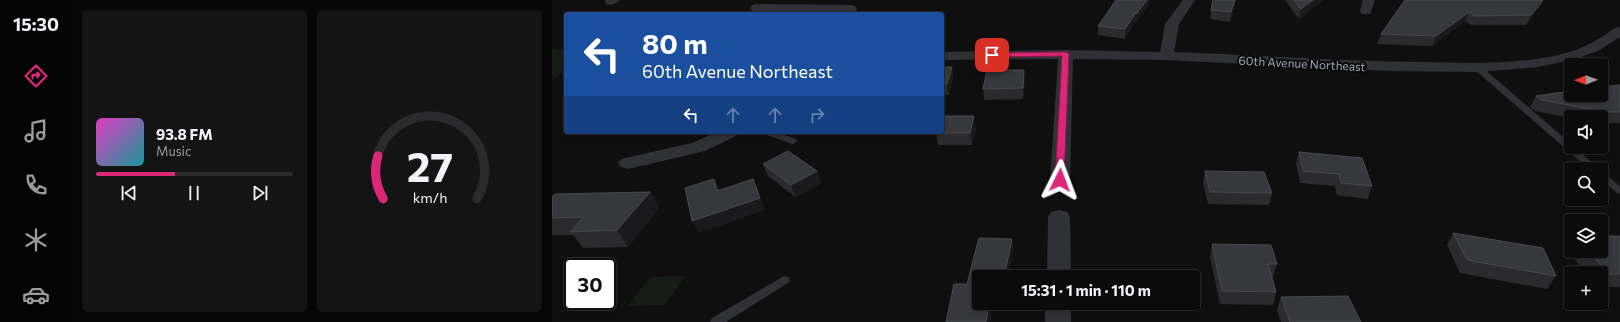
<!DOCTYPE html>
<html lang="en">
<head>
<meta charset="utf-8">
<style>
	:root { --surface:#0b0b0c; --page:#141415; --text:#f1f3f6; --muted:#9a9b9d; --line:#2b2b2d; --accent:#db2777 }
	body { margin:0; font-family:Commissioner,sans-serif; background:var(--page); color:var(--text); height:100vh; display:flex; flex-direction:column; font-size:15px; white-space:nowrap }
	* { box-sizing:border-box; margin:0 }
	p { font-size:13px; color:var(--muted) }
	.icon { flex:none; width:22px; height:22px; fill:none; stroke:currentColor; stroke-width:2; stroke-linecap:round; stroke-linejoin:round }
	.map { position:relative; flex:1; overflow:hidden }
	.side { display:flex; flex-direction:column; gap:10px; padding:10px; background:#060607; width:480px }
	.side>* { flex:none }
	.banner { position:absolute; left:12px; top:12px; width:380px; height:122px; border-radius:4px; box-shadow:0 2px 6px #0003,0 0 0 1px var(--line); background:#1a4fa0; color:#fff; overflow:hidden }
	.needle { width:26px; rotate:269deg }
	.controls { position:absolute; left:1012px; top:58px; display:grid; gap:8px }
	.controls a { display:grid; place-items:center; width:44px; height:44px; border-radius:4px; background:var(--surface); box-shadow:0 2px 6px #0003,0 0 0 1px var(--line); font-size:20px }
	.speed { position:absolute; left:12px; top:258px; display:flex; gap:8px; font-size:20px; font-weight:700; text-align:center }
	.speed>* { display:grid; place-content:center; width:52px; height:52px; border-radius:50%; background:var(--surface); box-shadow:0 2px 6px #0003,0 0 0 1px var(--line); line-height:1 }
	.speed .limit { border:2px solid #111; border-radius:6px; background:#fff; color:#111 }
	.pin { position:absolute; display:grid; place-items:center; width:34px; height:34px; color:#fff; margin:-17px; border-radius:8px; box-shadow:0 2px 6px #0006 }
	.me { position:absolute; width:44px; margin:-22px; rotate:3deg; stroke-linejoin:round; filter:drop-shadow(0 0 3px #0008) }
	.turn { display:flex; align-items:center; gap:14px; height:84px; padding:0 12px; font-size:18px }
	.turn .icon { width:52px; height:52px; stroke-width:2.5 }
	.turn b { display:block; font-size:28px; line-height:34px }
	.lanes { display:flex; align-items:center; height:38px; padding:0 12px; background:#0003; justify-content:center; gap:20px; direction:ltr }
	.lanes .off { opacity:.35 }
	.side .tile { flex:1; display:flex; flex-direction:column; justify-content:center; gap:6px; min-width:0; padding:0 14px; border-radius:6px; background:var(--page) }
	.side .dial { align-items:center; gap:0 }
	.dial svg { height:104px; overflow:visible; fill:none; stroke:var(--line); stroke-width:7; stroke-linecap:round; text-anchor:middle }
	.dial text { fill:var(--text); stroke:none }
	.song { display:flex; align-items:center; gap:12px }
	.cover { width:48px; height:48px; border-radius:6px; background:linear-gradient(135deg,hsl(310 70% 55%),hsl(180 70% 35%)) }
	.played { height:4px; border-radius:2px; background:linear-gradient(90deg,var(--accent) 40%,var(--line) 40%) }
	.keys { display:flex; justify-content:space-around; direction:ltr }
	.side .tiles { flex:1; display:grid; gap:10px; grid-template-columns:repeat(2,1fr) }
	.trip { position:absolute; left:420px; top:270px; width:228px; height:40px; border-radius:4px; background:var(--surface); box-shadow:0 2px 6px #0003,0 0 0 1px var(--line); font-weight:700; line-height:40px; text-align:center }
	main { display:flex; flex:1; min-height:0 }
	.tabs { display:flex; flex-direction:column; width:72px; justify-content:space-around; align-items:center; background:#040405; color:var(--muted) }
	.tabs .icon { width:28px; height:28px }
	.tabs .current { color:var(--accent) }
	.tabs b { font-size:18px; color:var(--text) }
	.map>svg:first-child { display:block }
	.green { fill:#161b16 }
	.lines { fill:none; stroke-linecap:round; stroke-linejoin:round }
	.lane { fill:#303135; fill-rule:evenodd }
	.street { fill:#303135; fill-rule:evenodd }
	.wall { fill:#2b2b2e }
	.shaded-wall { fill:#1a1a1c }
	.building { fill:#37383c; stroke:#484a4e }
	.route { fill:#db2777; stroke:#8e194d }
	.labels { text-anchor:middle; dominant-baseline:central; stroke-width:4; stroke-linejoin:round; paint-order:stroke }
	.far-street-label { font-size:12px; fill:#a0a6b1; stroke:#0a0a0b }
</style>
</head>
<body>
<main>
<nav class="tabs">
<b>15:30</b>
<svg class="icon current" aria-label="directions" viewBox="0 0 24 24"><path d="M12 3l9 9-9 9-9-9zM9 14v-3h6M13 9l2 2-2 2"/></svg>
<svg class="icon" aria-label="music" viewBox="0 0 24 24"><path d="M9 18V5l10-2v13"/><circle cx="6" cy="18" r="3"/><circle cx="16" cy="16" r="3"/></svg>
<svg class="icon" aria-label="phone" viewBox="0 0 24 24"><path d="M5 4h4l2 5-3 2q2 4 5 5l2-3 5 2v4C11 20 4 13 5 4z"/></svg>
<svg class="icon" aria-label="climate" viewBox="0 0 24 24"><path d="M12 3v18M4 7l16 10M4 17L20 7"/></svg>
<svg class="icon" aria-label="car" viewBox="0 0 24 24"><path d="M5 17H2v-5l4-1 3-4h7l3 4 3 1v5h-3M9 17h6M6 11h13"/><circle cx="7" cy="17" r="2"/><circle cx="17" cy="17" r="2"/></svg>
</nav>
<section class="side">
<div class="tiles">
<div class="tile">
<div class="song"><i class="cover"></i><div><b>93.8 FM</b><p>Music</p></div></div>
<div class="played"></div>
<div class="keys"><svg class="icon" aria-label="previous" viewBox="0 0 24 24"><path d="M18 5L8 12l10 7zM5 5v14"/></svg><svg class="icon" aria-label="pause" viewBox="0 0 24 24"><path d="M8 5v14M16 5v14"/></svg><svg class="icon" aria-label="next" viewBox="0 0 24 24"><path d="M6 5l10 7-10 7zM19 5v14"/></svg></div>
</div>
<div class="tile dial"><svg viewBox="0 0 100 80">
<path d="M14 69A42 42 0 1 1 86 69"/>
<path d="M14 69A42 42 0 0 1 10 36" stroke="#db2777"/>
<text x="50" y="56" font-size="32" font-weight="700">27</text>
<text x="50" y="72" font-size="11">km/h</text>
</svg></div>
</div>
</section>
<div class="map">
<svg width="1068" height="322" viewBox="0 0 1068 322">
	<rect width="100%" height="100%" fill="#0f0f10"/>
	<path class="green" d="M 0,49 L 14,50 L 14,70 L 0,80 Z
		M 133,276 L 113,305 L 76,306 L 98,277 Z"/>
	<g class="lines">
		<path class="lane" d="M 923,66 L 929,66 L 1019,144 L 1019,147 L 1022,147 L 1047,169 L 1037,169 L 923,70 Z
			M 211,132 L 223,132 L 244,139 L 245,141 L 241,144 L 238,143 L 212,134 Z
			M 1049,172 L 1052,173 L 1068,186 L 1068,194 L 1065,193 L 1049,180 Z
			M 232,276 L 236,277 L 238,280 L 236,283 L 174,322 L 158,322 L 160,318 Z"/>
		<path class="street" d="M 53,0 L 67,0 C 64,5 59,5 54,4 Z
			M 631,0 L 643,0 L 627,24 L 622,52 C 704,55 785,61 867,62 C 917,63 972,66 1021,51 C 1036,46 1050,37 1063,28 L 1068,27 L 1068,37 L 1046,51 L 1023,59 L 986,67 L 927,72 L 837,71 L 614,60 L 521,59 L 518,181 L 515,185 L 508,187 L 501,185 L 498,181 L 506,59 L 390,60 L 390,52 L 514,50 L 608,52 L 613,24 Z
			M 811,0 L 823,0 L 818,14 L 810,14 L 808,11 Z
			M 204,4 L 299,5 L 303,6 L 305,9 L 303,12 L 299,13 L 200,11 L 198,8 L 200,5 Z
			M 164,132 L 187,132 L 184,136 L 153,151 L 76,169 L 69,167 L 66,163 L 69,159 L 140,143 Z
			M 507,210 L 515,212 L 518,217 L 519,277 L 495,277 L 496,217 L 499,212 Z
			M 493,303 L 519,303 L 519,322 L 493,322 Z"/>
	</g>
	<path class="wall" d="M 661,0 L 684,0 L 678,22 L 658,19 Z
		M 733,0 L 771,0 L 747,19 Z
		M 853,0 L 990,4 L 974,25 L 919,25 L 913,21 L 880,46 L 825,44 L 829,34 Z
		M 597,4 L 583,23 L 583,21 L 573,39 L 546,35 L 546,26 Z
		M 390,67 L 401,77 L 397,95 L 390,95 Z
		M 472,70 L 473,81 L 471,99 L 432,100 L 431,89 Z
		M 1068,85 L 1068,123 L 1049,123 L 1049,117 L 1019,117 L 1019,118 L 983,111 L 978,107 L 984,96 Z
		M 424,128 L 420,145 L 386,145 L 384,133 Z
		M 277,132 L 307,132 L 305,135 L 278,135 Z
		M 747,152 L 820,186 L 816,199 L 785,195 L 783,186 L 748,183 L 744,163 Z
		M 211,164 L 265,171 L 269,183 L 244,197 L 216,176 Z
		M 653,171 L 720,193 L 717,205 L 656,204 L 651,183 Z
		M 98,192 L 107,208 L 76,247 L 31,248 L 21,235 L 0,235 L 0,197 Z
		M 901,233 L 1004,276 L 995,289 L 908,273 L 895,245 Z
		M 1068,236 L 1068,287 L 1049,287 L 1049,273 L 1035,273 L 1012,248 L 1019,239 L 1019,251 L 1049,251 Z
		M 460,239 L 461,251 L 456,277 L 427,277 L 427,303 L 415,284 Z
		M 660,244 L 725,264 L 721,277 L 720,277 L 724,292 L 721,305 L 668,304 L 658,257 Z
		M 729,297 L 809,322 L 729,322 L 725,310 Z"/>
	<path class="shaded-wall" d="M 595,0 L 598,0 L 597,4 L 583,23 L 584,14 Z
		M 683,0 L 684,0 L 678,22 L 679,12 Z
		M 761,0 L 771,0 L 747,19 L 749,9 Z
		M 991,0 L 992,0 L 990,4 L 974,25 L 979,15 Z
		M 584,12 L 583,21 L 573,39 L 573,29 Z
		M 917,12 L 913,21 L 880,46 L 884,36 Z
		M 400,67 L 401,77 L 397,95 L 395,84 Z
		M 472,70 L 473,81 L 471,99 L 471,88 Z
		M 422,116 L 424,128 L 420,145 L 418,133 Z
		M 265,171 L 269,183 L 244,197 L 239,185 Z
		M 162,179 L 168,191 L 165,191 Z
		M 201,179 L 206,191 L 213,210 L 147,233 L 140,221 Z
		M 98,192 L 107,208 L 76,247 L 65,230 Z
		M 460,239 L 461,251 L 456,277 L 453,277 L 453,273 Z
		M 437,303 L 441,303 L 438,322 L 434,322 Z"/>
	<path class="building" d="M 564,0 L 595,0 L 584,14 L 584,12 L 573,29 L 546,26 Z
		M 661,0 L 683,0 L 679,12 L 659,10 Z
		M 742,0 L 761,0 L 749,9 Z
		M 853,0 L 991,0 L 979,15 L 923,16 L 917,12 L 884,36 L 829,34 Z
		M 390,67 L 400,67 L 395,84 L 390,84 Z
		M 435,70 L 472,70 L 471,88 L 431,89 Z
		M 1068,85 L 1068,112 L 1054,112 L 989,100 L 984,96 L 1019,91 L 1019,95 L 1049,95 L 1049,87 Z
		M 390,116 L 422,116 L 418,133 L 384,133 L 384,132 L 390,132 Z
		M 236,151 L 265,171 L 239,185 L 211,164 Z
		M 747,152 L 810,158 L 820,186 L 789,183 L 787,174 L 751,171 Z
		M 653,171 L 712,172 L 720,193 L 658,192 Z
		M 162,179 L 165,191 L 201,179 L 208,198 L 140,221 L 133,188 Z
		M 98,192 L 65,230 L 18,232 L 32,217 L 0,218 L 0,197 L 3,194 Z
		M 901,233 L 991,248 L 1004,276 L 915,260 Z
		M 1049,236 L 1068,236 L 1068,274 L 1058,274 L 1035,251 L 1049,251 Z
		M 427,238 L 460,239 L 453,273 L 441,273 L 441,277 L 427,277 L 427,303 L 437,303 L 434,322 L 394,322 L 402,284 L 415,284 Z
		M 660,244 L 719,245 L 725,264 L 716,264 L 724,292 L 670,291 Z
		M 796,296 L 809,322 L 738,322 L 729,297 Z"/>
	<path class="route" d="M 514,52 L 517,54 L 512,180 L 508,183 L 503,180 L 510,56 L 440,57 L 436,55 L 440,53 Z"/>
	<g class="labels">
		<g class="far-street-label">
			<text transform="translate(750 63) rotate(3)">60th Avenue Northeast</text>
		</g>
	</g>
</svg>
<div class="controls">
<a><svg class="needle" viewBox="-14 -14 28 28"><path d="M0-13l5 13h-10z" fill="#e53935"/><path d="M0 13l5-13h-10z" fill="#9a9b9d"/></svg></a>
<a><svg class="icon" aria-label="sound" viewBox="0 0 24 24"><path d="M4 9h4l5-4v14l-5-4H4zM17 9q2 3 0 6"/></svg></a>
<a><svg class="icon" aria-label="search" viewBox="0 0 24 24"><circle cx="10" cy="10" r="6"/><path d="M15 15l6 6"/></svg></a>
<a><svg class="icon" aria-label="layers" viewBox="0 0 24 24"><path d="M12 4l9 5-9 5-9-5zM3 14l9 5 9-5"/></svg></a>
<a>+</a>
</div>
<div class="speed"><div class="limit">30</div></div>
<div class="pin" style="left:440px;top:55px;background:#d93025"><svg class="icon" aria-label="arrive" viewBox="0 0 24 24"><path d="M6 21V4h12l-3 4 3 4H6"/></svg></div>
<svg class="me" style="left:508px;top:180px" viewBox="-20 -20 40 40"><path d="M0-17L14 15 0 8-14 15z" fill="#db2777" stroke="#fff" stroke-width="4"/></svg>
<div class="trip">15:31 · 1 min · 110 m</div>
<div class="banner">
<div class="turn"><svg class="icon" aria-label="left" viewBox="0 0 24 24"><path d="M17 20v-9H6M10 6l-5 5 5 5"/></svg><div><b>80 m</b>60th Avenue Northeast</div></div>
<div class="lanes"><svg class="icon" aria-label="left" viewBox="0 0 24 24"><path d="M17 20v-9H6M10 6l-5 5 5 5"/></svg><svg class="icon off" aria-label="ahead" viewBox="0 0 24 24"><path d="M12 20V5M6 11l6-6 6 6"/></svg><svg class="icon off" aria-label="ahead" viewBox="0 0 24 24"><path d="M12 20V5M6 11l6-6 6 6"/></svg><svg class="icon off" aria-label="right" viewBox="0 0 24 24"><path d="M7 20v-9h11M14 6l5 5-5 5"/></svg></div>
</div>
</div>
</main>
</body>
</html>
